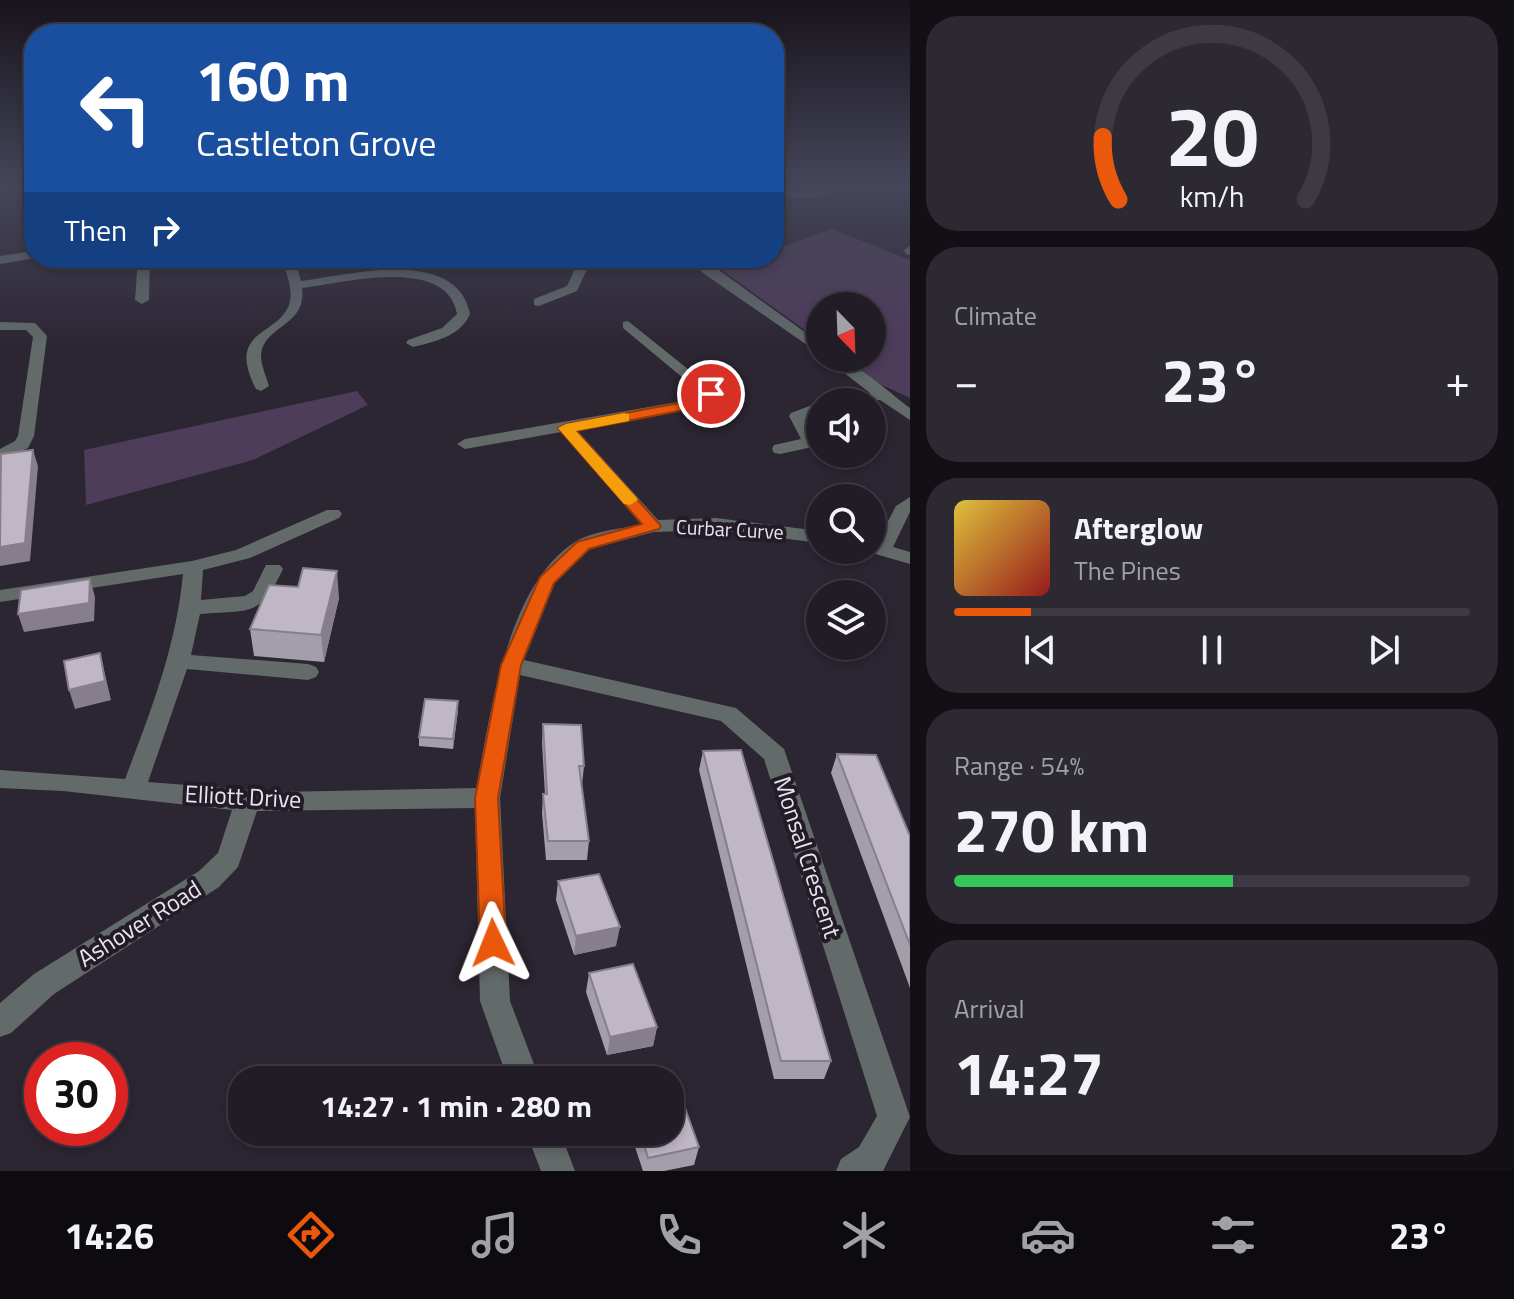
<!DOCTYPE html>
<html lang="en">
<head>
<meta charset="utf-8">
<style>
	:root { --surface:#211c26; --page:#2d2932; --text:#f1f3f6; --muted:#a2a1a7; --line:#3e3a43; --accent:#ea580c }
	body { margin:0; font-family:"Titillium Web",sans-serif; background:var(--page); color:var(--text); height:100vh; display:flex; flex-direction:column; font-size:30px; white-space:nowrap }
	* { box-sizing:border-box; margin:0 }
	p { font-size:26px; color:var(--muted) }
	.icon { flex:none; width:44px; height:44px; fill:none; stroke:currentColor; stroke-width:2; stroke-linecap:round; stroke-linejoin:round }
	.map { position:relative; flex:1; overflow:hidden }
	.sheet { display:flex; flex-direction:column; gap:16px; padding:16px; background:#120f15; width:604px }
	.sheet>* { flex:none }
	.hud { position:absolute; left:24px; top:24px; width:760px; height:244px; border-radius:32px; box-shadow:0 4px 12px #0003,0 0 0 2px var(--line); background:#1a4fa0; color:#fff; overflow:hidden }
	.needle { width:52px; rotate:157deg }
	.controls { position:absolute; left:806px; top:292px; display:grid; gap:16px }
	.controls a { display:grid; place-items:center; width:80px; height:80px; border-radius:50%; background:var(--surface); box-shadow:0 4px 12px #0003,0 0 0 2px var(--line); font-size:40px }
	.speed { position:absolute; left:24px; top:1042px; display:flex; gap:16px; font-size:40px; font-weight:700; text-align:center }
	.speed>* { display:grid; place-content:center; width:104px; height:104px; border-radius:50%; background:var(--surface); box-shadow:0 4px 12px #0003,0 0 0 2px var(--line); line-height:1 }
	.speed .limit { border:12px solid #d22; background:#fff; color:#111 }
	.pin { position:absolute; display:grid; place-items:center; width:68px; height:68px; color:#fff; margin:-34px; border:4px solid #fff; border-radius:50%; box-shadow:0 2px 8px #0007 }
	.me { position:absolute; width:88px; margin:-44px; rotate:358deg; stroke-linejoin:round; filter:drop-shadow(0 0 6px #0008) }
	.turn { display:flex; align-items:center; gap:28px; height:168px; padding:0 40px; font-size:36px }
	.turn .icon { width:104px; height:104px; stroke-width:2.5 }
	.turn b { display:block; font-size:56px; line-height:68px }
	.then { display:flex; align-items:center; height:76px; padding:0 40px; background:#0003; gap:16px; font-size:30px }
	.big { font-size:60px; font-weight:700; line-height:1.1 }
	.sheet .card { flex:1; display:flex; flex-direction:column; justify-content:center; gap:12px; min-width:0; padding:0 28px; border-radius:32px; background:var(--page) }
	.sheet .dial { align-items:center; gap:0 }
	.dial svg { height:208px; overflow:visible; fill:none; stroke:var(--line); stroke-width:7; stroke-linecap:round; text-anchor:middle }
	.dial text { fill:var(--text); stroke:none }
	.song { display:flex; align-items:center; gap:24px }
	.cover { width:96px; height:96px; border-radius:12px; background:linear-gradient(135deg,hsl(50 70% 55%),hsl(0 70% 35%)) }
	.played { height:8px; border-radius:4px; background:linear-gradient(90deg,var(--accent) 15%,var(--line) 15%) }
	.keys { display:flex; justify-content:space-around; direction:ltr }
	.heat { display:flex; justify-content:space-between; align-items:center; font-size:44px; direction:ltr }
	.charge { height:12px; border-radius:6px; background:linear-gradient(90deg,#34c759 54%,var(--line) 0) }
	.trip { position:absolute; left:228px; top:1066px; width:456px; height:80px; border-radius:32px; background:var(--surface); box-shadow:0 4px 12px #0003,0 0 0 2px var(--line); font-weight:700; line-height:80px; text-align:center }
	.dock { display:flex; height:128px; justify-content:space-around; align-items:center; background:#0d0b0f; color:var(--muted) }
	.dock .icon { width:56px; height:56px }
	.dock .current { color:var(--accent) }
	.dock b { font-size:36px; color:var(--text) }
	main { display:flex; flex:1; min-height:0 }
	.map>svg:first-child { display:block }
	.green { fill:#4e3c5b }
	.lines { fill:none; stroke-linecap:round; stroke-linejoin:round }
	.minor { fill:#636b6a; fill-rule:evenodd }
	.wall { fill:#a49daa }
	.shaded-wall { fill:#867f8b }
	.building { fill:#bfb6c6; stroke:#867f8b; stroke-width:2 }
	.route { fill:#ea580c; stroke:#983908; stroke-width:2 }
	.slow { fill:#f59e0b }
	.labels { text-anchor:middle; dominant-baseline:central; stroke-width:8; stroke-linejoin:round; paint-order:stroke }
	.street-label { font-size:20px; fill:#e8e4ec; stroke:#231c28 }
	.near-street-label { font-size:24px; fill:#e8e4ec; stroke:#231c28 }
</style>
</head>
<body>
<main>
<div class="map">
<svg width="910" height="1171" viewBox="0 0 910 1171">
	<rect width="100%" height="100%" fill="#2c2532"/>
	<path class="green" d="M 832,229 L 910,260 L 910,398 L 882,385 L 844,358 L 872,358 L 872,306 L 820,306 L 820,341 L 722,270 L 754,258 L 774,258 L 774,250 Z
		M 357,391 L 368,405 L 253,460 L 86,505 L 84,450 Z"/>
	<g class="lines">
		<path class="minor" d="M 830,186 L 847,186 C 831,195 798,203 782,194 Z
			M 910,246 L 910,255 L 906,254 L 904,250 Z
			M 34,251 L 36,258 L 0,264 L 0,256 Z
			M 138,258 L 150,258 L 149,300 L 142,304 L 135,300 Z
			M 282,258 L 294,258 L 301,281 C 348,275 457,246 470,314 C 461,336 434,342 413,347 L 406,343 L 408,340 L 442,328 L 457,314 C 447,255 343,283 302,288 C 307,327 263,325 261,355 C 261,365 266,376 269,386 L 261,391 L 256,389 C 224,327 282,337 290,301 C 293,287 285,271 282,258 Z
			M 531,258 C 546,258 572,264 584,263 C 595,261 604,258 616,258 L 587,269 L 577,291 L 539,306 L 534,305 L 534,299 L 567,286 L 575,269 Z
			M 689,258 L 702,258 L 820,343 L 820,354 L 703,273 Z
			M 628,321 L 719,394 L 694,409 L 576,429 L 658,520 L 716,518 L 820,531 L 820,543 L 716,530 L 654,532 L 590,549 L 555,583 L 524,660 L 736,708 L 784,749 L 910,1117 L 883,1171 L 836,1171 L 841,1159 L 859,1147 L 877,1116 L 764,759 L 721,721 L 520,675 L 500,798 L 510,1001 L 540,1080 L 508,1080 L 480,1001 L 475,808 L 257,811 L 238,867 L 219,887 L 54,994 L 11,1033 L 0,1037 L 0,1003 L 34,974 L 199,871 L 218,853 L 232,810 L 63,791 L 0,788 L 0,770 L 125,779 C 151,711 176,647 183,574 L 0,602 L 0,590 L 192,561 L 236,550 L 327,510 L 339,510 L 342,514 L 339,518 L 250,558 L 203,570 L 201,600 L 245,596 L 253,591 L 266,565 L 280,565 L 283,569 C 259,619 250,609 200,614 L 191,655 L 308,664 L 316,667 L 319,672 L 316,677 L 308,680 L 187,669 L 148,782 L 279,792 L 476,788 C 491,714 506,586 575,542 C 592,531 622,529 641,524 L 561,432 L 465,449 L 457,444 L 465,439 L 689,400 L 701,393 L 623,328 L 623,322 Z
			M 0,322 L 35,323 L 47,336 L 34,436 L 28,448 L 0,461 L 0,449 L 15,441 L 18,436 L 33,337 L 26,330 L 0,330 Z
			M 825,358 C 856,358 885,390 910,408 L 910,420 L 880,400 L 840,402 L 843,399 L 870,393 Z
			M 820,402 L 820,413 L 806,418 L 819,442 L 817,446 L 780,454 L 774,453 L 772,449 L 774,445 L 801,439 L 789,416 L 791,413 Z
			M 910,497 L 910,512 L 893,547 L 910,552 L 910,564 L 865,551 L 872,550 L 872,541 L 877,542 L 896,506 Z
			M 526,1132 L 560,1132 L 575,1171 L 541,1171 Z"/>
	</g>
	<path class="wall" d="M 339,598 L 324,662 L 254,656 L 250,629 Z
		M 458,710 L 453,749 L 419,746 L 419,737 Z
		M 543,724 L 584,766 L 582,785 L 589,841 L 587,860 L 546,860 L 542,813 L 543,794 L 545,794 L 542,743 Z
		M 703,751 L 831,1061 L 824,1079 L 774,1079 L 699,770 Z
		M 837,754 L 910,836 L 910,988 L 831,773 Z
		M 558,881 L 616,946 L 574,955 L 556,900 Z
		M 589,973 L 657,1027 L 653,1046 L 607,1055 L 586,992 Z
		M 630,1132 L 670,1132 L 699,1147 L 694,1165 L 664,1171 L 643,1171 Z"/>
	<path class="shaded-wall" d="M 33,450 L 38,466 L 30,561 L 0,566 L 0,547 Z
		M 337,571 L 339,598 L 324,662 L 321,635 Z
		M 90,579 L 95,597 L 94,621 L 24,632 L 18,614 Z
		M 100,653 L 111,700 L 75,709 L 69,690 Z
		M 458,701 L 458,710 L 453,749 L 453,739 Z
		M 620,927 L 616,946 L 574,955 L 576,936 Z
		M 657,1027 L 653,1046 L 607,1055 L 610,1037 Z"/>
	<path class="building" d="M 33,450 L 25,543 L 0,547 L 1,454 Z
		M 303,568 L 337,571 L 321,635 L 250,629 L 269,585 L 298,587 Z
		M 90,579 L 89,603 L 18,614 L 21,590 Z
		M 100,653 L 105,681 L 69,690 L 64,661 Z
		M 425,699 L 458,701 L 453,739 L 419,737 Z
		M 543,724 L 581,725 L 584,766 L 579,766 L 589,841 L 548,841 L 543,794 L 547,794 Z
		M 741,750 L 831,1061 L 781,1061 L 703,751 Z
		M 837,754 L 876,755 L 910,836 L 910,945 Z
		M 599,874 L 620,927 L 576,936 L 558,881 Z
		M 633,964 L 657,1027 L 610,1037 L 589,973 Z
		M 672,1072 L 699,1147 L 648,1158 L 640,1132 L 670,1132 L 670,1080 L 628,1080 Z"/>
	<linearGradient id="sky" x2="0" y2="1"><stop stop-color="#18141c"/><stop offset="0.53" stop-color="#45465a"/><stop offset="1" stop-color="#45465a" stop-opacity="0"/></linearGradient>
	<rect width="910" height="350" fill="url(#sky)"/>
	<path class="route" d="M 711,389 L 718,394 L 699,407 L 576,431 L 661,526 L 659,529 L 589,549 L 554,583 L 521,665 L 498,798 L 506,943 L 502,951 L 493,955 L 484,951 L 480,943 L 475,798 L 501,665 L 540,577 L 577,542 L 642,524 L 558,428 L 566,424 L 690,401 Z"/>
	<path class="slow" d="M 624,413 L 629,414 L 629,421 L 576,431 L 636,497 L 638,500 L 630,505 L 624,504 L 558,428 L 566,424 Z"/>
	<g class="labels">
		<g class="street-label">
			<text transform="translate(730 529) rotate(3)">Curbar Curve</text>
		</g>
		<g class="near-street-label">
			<text transform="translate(243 796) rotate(3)">Elliott Drive</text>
			<text transform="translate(808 857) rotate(72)">Monsal Crescent</text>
			<text transform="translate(139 923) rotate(-32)">Ashover Road</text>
		</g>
	</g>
</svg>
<div class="controls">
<a><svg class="needle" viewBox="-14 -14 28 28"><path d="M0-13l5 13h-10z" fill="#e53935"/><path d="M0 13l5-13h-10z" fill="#a2a1a7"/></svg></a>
<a><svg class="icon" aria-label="sound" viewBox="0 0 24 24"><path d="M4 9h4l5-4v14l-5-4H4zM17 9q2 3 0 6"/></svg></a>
<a><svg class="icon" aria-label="search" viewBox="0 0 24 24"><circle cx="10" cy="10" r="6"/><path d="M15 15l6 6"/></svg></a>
<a><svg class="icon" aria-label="layers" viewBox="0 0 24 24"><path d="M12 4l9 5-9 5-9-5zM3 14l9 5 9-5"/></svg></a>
</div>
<div class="speed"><div class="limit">30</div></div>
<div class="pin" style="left:711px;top:394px;background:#d93025"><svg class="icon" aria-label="arrive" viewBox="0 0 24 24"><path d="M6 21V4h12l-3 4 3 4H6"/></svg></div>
<svg class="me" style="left:493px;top:943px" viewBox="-20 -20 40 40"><path d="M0-17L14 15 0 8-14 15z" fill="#ea580c" stroke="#fff" stroke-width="4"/></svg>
<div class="trip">14:27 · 1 min · 280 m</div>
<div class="hud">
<div class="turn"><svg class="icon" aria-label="left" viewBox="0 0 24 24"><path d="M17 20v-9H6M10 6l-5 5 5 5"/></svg><div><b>160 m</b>Castleton Grove</div></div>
<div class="then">Then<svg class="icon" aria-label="right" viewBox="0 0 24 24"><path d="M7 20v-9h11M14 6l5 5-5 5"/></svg></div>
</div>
</div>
<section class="sheet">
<div class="card dial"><svg viewBox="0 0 100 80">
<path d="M14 69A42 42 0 1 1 86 69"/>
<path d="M14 69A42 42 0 0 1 8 45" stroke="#ea580c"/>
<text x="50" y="56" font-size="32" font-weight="700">20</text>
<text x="50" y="72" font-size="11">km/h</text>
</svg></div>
<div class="card"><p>Climate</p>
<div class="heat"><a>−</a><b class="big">23°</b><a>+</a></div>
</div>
<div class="card">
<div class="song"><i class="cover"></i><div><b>Afterglow</b><p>The Pines</p></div></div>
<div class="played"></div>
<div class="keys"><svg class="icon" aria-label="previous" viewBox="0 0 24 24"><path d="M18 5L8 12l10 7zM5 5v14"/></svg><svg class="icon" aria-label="pause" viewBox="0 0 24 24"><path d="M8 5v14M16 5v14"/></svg><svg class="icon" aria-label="next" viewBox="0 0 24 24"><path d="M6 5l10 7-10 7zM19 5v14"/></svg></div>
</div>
<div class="card"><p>Range · 54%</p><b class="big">270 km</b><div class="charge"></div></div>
<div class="card"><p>Arrival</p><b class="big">14:27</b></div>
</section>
</main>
<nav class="dock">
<b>14:26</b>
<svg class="icon current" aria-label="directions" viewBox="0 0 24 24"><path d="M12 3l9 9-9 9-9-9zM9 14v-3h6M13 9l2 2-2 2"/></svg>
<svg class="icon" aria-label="music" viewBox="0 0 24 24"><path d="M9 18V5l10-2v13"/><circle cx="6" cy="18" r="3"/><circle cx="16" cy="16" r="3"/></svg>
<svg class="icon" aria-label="phone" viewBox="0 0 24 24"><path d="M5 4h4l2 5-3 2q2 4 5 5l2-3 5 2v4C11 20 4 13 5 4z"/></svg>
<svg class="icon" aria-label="climate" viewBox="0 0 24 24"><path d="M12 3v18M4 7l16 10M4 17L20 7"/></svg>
<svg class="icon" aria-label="car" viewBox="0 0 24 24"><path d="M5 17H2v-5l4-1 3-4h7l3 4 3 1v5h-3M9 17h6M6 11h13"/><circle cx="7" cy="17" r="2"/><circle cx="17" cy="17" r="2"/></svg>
<svg class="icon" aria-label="filters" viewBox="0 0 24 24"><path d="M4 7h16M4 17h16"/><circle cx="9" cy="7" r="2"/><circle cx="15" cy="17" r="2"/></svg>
<b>23°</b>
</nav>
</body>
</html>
